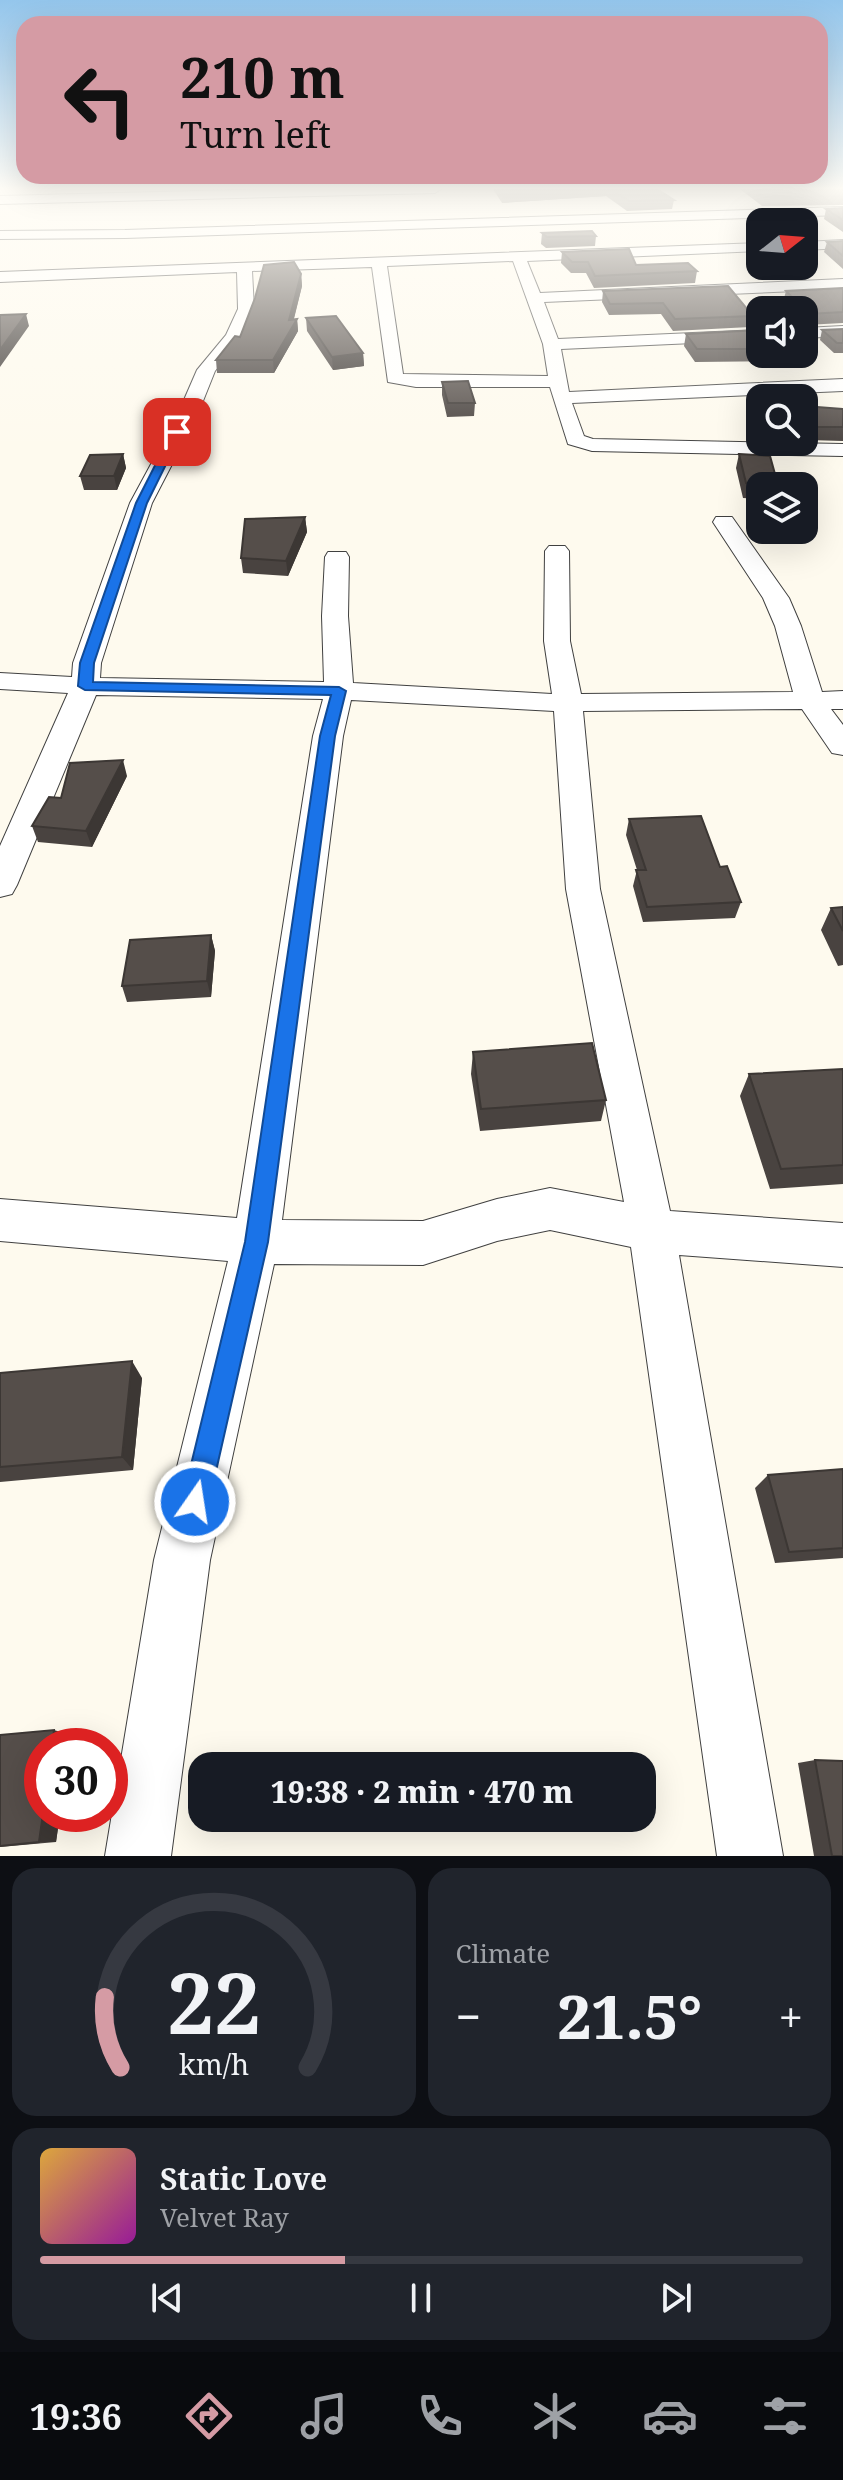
<!DOCTYPE html>
<html lang="en">
<head>
<meta charset="utf-8">
<style>
	:root { --surface:#171b24; --page:#20242c; --text:#f1f3f6; --muted:#9ea1a6; --line:#363941; --accent:#d59ba4 }
	body { margin:0; font-family:"Noto Serif",serif; background:var(--page); color:var(--text); height:100vh; display:flex; flex-direction:column; font-size:30px; white-space:nowrap }
	* { box-sizing:border-box; margin:0 }
	p { font-size:26px; color:var(--muted) }
	.icon { flex:none; width:44px; height:44px; fill:none; stroke:currentColor; stroke-width:2; stroke-linecap:round; stroke-linejoin:round }
	.map { position:relative; height:1856px; overflow:hidden }
	.sheet { display:flex; flex-direction:column; gap:12px; padding:12px; background:#0d0f14; flex:1 }
	.sheet>* { flex:none }
	.top-card { position:absolute; left:16px; top:16px; width:812px; height:168px; border-radius:24px; box-shadow:0 8px 32px #0002; background:#d59ba4; color:#111; overflow:hidden }
	.needle { width:52px; rotate:73deg }
	.tools { position:absolute; left:746px; top:208px; display:grid; gap:16px }
	.tools a { display:grid; place-items:center; width:72px; height:72px; border-radius:16px; background:var(--surface); box-shadow:0 8px 32px #0002; font-size:40px }
	.speed { position:absolute; left:24px; top:1728px; display:flex; gap:16px; font-size:40px; font-weight:700; text-align:center }
	.speed>* { display:grid; place-content:center; width:104px; height:104px; border-radius:50%; background:var(--surface); box-shadow:0 8px 32px #0002; line-height:1 }
	.speed .limit { border:12px solid #d22; background:#fff; color:#111 }
	.pin { position:absolute; display:grid; place-items:center; width:68px; height:68px; color:#fff; margin:-34px; border-radius:16px; box-shadow:0 4px 12px #0006 }
	.me { position:absolute; width:88px; margin:-44px; rotate:13deg; stroke-linejoin:round; filter:drop-shadow(0 0 6px #0008) }
	.turn { display:flex; align-items:center; gap:28px; height:168px; padding:0 32px; font-size:36px }
	.turn .icon { width:104px; height:104px; stroke-width:2.5 }
	.turn b { display:block; font-size:56px; line-height:68px }
	.big { font-size:60px; font-weight:800; line-height:1.1 }
	.sheet .widget { flex:1; display:flex; flex-direction:column; justify-content:center; gap:12px; min-width:0; padding:0 28px; border-radius:24px; background:var(--page) }
	.sheet .dial { align-items:center; gap:0 }
	.dial svg { height:208px; overflow:visible; fill:none; stroke:var(--line); stroke-width:7; stroke-linecap:round; text-anchor:middle }
	.dial text { fill:var(--text); stroke:none }
	.song { display:flex; align-items:center; gap:24px }
	.cover { width:96px; height:96px; border-radius:12px; background:linear-gradient(135deg,hsl(40 70% 55%),hsl(300 70% 35%)) }
	.played { height:8px; border-radius:4px; background:linear-gradient(90deg,var(--accent) 40%,var(--line) 40%) }
	.keys { display:flex; justify-content:space-around; direction:ltr }
	.heat { display:flex; justify-content:space-between; align-items:center; font-size:44px; direction:ltr }
	.sheet .tiles { flex:1; display:grid; gap:12px; grid-template-columns:1fr 1fr }
	.widget:last-child { grid-column:span 2 }
	.trip { position:absolute; left:188px; top:1752px; width:468px; height:80px; border-radius:24px; background:var(--surface); box-shadow:0 8px 32px #0002; font-weight:800; line-height:80px; text-align:center }
	.menu { display:flex; height:128px; justify-content:space-around; align-items:center; background:#090b0e; color:var(--muted) }
	.menu .icon { width:56px; height:56px }
	.menu .selected { color:var(--accent) }
	.menu b { font-size:36px; color:var(--text) }
	.map>svg:first-child { display:block }
	.lines { fill:none; stroke-linecap:round; stroke-linejoin:round }
	.minor-casing { stroke:#404040; stroke-width:2 }
	.minor { fill:#fff; fill-rule:evenodd }
	.wall { fill:#494340 }
	.shaded-wall { fill:#3c3734 }
	.building { fill:#554e4a; stroke:#3c3734; stroke-width:2 }
	.route { fill:#1a73e8; stroke:#114b97; stroke-width:2 }
</style>
</head>
<body>
<div class="map">
<svg width="843" height="1856" viewBox="0 0 843 1856">
	<rect width="100%" height="100%" fill="#fefaee"/>
	<g class="lines">
		<defs>
			<path id="minor" d="M 276,189 L 441,189 L 435,193 L 0,204 L 0,196 Z
				M 843,207 L 843,215 L 125,238 L 0,239 L 0,231 L 125,230 Z
				M 843,240 L 843,248 L 804,250 L 804,242 Z
				M 760,243 L 760,251 L 527,261 L 540,293 L 843,279 L 843,289 L 544,302 L 558,339 L 760,330 L 760,340 L 561,349 L 569,392 L 843,379 L 843,391 L 572,403 L 584,436 L 593,439 L 843,444 L 843,456 L 592,451 L 568,444 L 550,387 L 416,387 L 388,382 L 372,267 L 252,271 L 254,309 L 242,337 L 215,371 L 197,416 L 152,503 L 101,663 L 100,678 L 324,682 L 322,616 L 325,557 L 328,552 L 346,552 L 349,557 L 348,616 L 353,683 L 552,694 L 544,641 L 545,551 L 549,546 L 565,546 L 569,551 L 570,641 L 581,694 L 793,692 L 775,626 L 763,598 L 713,522 L 716,517 L 732,517 L 789,598 L 801,626 L 822,692 L 843,691 L 843,709 L 831,709 L 843,725 L 843,755 L 832,753 L 802,709 L 583,711 L 600,889 L 670,1211 L 843,1223 L 843,1267 L 679,1255 L 783,1856 L 717,1856 L 631,1247 L 550,1230 L 497,1241 L 423,1265 L 274,1264 L 210,1560 L 171,1856 L 105,1856 L 154,1560 L 228,1261 L 0,1241 L 0,1199 L 237,1218 L 313,736 L 323,699 L 96,695 L 17,885 L 12,894 L 0,897 L 0,846 L 68,693 L 0,689 L 0,673 L 72,677 L 73,663 L 130,503 L 177,416 L 197,370 L 226,335 L 238,309 L 237,272 L 0,282 L 0,272 ZM 513,261 L 543,344 L 548,376 L 403,374 L 387,266 ZM 351,700 L 554,711 L 566,889 L 624,1202 L 550,1188 L 497,1199 L 423,1221 L 282,1220 L 343,736 Z
				M 843,326 L 843,336 L 804,338 L 804,328 Z"/>
		</defs>
		<use href="#minor" class="minor-casing"/>
		<use href="#minor" class="minor"/>
	</g>
	<path class="wall" d="M 493,189 L 657,189 L 674,200 L 672,209 L 627,211 L 606,196 L 502,203 Z
		M 740,189 L 843,189 L 843,205 L 762,206 Z
		M 843,208 L 843,232 L 824,219 L 826,209 Z
		M 542,233 L 596,236 L 595,246 L 546,248 L 541,244 Z
		M 843,241 L 843,269 L 824,252 L 827,242 Z
		M 562,252 L 636,265 L 697,271 L 695,283 L 594,288 L 586,273 L 571,273 L 561,263 Z
		M 301,274 L 302,286 L 294,319 L 297,319 L 298,331 L 274,373 L 217,373 L 216,360 Z
		M 843,288 L 843,323 L 805,325 L 804,310 L 791,310 L 783,302 L 786,291 Z
		M 603,291 L 753,316 L 750,327 L 673,331 L 661,314 L 609,315 L 602,302 Z
		M 306,318 L 363,353 L 364,366 L 333,370 L 307,331 Z
		M 843,329 L 843,353 L 834,353 L 820,340 L 822,330 Z
		M 760,330 L 760,354 L 779,354 L 777,361 L 695,362 L 684,346 L 686,334 Z
		M 442,382 L 475,403 L 474,416 L 447,417 L 442,395 Z
		M 804,406 L 843,409 L 843,441 L 808,440 L 804,433 Z
		M 123,454 L 126,468 L 117,490 L 84,490 L 80,476 Z
		M 739,454 L 778,485 L 778,486 L 760,486 L 760,499 L 743,498 L 736,468 Z
		M 305,517 L 307,532 L 288,576 L 243,573 L 241,558 Z
		M 127,776 L 92,847 L 38,842 L 32,826 Z
		M 629,819 L 720,867 L 741,902 L 735,918 L 643,922 L 633,886 L 637,870 L 626,835 Z
		M 843,907 L 843,965 L 838,966 L 821,930 L 831,908 Z
		M 211,935 L 215,951 L 211,997 L 127,1002 L 122,986 Z
		M 473,1052 L 606,1100 L 601,1121 L 480,1131 L 471,1074 Z
		M 843,1069 L 843,1184 L 770,1189 L 740,1096 L 749,1074 Z
		M 0,1373 L 142,1378 L 133,1470 L 0,1482 Z
		M 843,1469 L 843,1558 L 775,1563 L 755,1488 L 768,1475 Z
		M 0,1735 L 70,1735 L 42,1814 L 60,1814 L 56,1842 L 0,1847 Z
		M 815,1760 L 843,1856 L 814,1856 L 798,1763 Z"/>
	<path class="shaded-wall" d="M 566,189 L 607,189 L 606,196 L 502,203 L 503,194 Z
		M 301,274 L 302,286 L 291,329 L 297,319 L 298,331 L 274,373 L 273,360 L 289,320 Z
		M 26,314 L 29,326 L 0,367 L 0,350 Z
		M 363,353 L 364,366 L 333,370 L 332,357 Z
		M 123,454 L 126,468 L 117,490 L 114,476 Z
		M 305,517 L 307,532 L 288,576 L 286,561 Z
		M 123,760 L 127,776 L 92,847 L 86,831 Z
		M 211,935 L 215,951 L 211,997 L 207,981 Z
		M 132,1361 L 142,1378 L 133,1470 L 122,1457 Z
		M 54,1730 L 70,1735 L 68,1746 L 52,1746 Z
		M 43,1814 L 60,1814 L 56,1842 L 39,1842 Z"/>
	<path class="building" d="M 500,189 L 566,189 L 503,194 Z
		M 611,189 L 657,189 L 674,200 L 629,201 Z
		M 754,189 L 843,189 L 843,196 L 764,197 Z
		M 843,208 L 843,220 L 826,209 Z
		M 592,231 L 596,236 L 547,237 L 542,233 Z
		M 843,241 L 843,256 L 827,242 Z
		M 629,249 L 636,265 L 688,263 L 697,271 L 595,276 L 588,262 L 572,262 L 562,252 Z
		M 294,262 L 301,274 L 289,320 L 297,319 L 273,360 L 216,360 L 235,336 L 240,337 L 255,298 L 264,265 Z
		M 728,286 L 753,316 L 675,319 L 663,303 L 610,304 L 603,291 Z
		M 843,288 L 843,312 L 808,314 L 786,291 Z
		M 26,314 L 0,350 L 0,315 Z
		M 336,316 L 363,353 L 332,357 L 306,318 Z
		M 843,329 L 843,343 L 837,343 L 822,330 Z
		M 760,330 L 760,349 L 697,349 L 686,334 Z
		M 468,381 L 475,403 L 448,403 L 442,382 Z
		M 804,406 L 843,409 L 843,427 L 812,427 L 804,413 Z
		M 123,454 L 114,476 L 80,476 L 90,455 Z
		M 739,454 L 770,456 L 778,485 L 746,483 Z
		M 305,517 L 286,561 L 241,558 L 245,519 Z
		M 123,760 L 86,831 L 32,826 L 49,797 L 61,798 L 70,763 Z
		M 701,816 L 720,867 L 727,866 L 741,902 L 647,907 L 636,870 L 646,870 L 629,819 Z
		M 843,907 L 843,931 L 831,908 Z
		M 211,935 L 207,981 L 122,986 L 130,940 Z
		M 592,1043 L 606,1100 L 481,1109 L 473,1052 Z
		M 843,1069 L 843,1165 L 781,1169 L 749,1074 Z
		M 132,1361 L 122,1457 L 0,1467 L 0,1373 Z
		M 843,1469 L 843,1548 L 789,1552 L 768,1475 Z
		M 54,1730 L 52,1746 L 42,1746 L 43,1814 L 39,1842 L 0,1846 L 0,1735 Z
		M 815,1760 L 843,1761 L 843,1856 L 832,1856 Z"/>
	<linearGradient id="sky" x2="0" y2="1"><stop stop-color="#94c6ec"/><stop offset="0.42" stop-color="#fffdf7"/><stop offset="1" stop-color="#fffdf7" stop-opacity="0"/></linearGradient>
	<rect width="843" height="449" fill="url(#sky)"/>
	<path class="route" d="M 177,429 L 182,432 L 147,503 L 94,663 L 93,682 L 339,687 L 346,691 L 335,736 L 268,1242 L 209,1502 L 205,1512 L 195,1516 L 186,1512 L 182,1502 L 245,1242 L 320,736 L 331,695 L 85,690 L 78,686 L 80,663 L 136,503 L 172,432 Z"/>
</svg>
<div class="tools">
<a><svg class="needle" viewBox="-14 -14 28 28"><path d="M0-13l5 13h-10z" fill="#e53935"/><path d="M0 13l5-13h-10z" fill="#9ea1a6"/></svg></a>
<a><svg class="icon" aria-label="sound" viewBox="0 0 24 24"><path d="M4 9h4l5-4v14l-5-4H4zM17 9q2 3 0 6"/></svg></a>
<a><svg class="icon" aria-label="search" viewBox="0 0 24 24"><circle cx="10" cy="10" r="6"/><path d="M15 15l6 6"/></svg></a>
<a><svg class="icon" aria-label="layers" viewBox="0 0 24 24"><path d="M12 4l9 5-9 5-9-5zM3 14l9 5 9-5"/></svg></a>
</div>
<div class="speed"><div class="limit">30</div></div>
<div class="pin" style="left:177px;top:432px;background:#d93025"><svg class="icon" aria-label="arrive" viewBox="0 0 24 24"><path d="M6 21V4h12l-3 4 3 4H6"/></svg></div>
<svg class="me" style="left:195px;top:1502px" viewBox="-20 -20 40 40"><circle r="17" fill="#1a73e8" stroke="#fff" stroke-width="3"/><path d="M0-11L8 9 0 5-8 9z" fill="#fff"/></svg>
<div class="trip">19:38 · 2 min · 470 m</div>
<div class="top-card">
<div class="turn"><svg class="icon" aria-label="left" viewBox="0 0 24 24"><path d="M17 20v-9H6M10 6l-5 5 5 5"/></svg><div><b>210 m</b>Turn left</div></div>
</div>
</div>
<section class="sheet">
<div class="tiles">
<div class="widget dial"><svg viewBox="0 0 100 80">
<path d="M14 69A42 42 0 1 1 86 69"/>
<path d="M14 69A42 42 0 0 1 8 42" stroke="#d59ba4"/>
<text x="50" y="56" font-size="32" font-weight="700">22</text>
<text x="50" y="72" font-size="11">km/h</text>
</svg></div>
<div class="widget"><p>Climate</p>
<div class="heat"><a>−</a><b class="big">21.5°</b><a>+</a></div>
</div>
<div class="widget">
<div class="song"><i class="cover"></i><div><b>Static Love</b><p>Velvet Ray</p></div></div>
<div class="played"></div>
<div class="keys"><svg class="icon" aria-label="previous" viewBox="0 0 24 24"><path d="M18 5L8 12l10 7zM5 5v14"/></svg><svg class="icon" aria-label="pause" viewBox="0 0 24 24"><path d="M8 5v14M16 5v14"/></svg><svg class="icon" aria-label="next" viewBox="0 0 24 24"><path d="M6 5l10 7-10 7zM19 5v14"/></svg></div>
</div>
</div>
</section>
<nav class="menu">
<b>19:36</b>
<svg class="icon selected" aria-label="directions" viewBox="0 0 24 24"><path d="M12 3l9 9-9 9-9-9zM9 14v-3h6M13 9l2 2-2 2"/></svg>
<svg class="icon" aria-label="music" viewBox="0 0 24 24"><path d="M9 18V5l10-2v13"/><circle cx="6" cy="18" r="3"/><circle cx="16" cy="16" r="3"/></svg>
<svg class="icon" aria-label="phone" viewBox="0 0 24 24"><path d="M5 4h4l2 5-3 2q2 4 5 5l2-3 5 2v4C11 20 4 13 5 4z"/></svg>
<svg class="icon" aria-label="climate" viewBox="0 0 24 24"><path d="M12 3v18M4 7l16 10M4 17L20 7"/></svg>
<svg class="icon" aria-label="car" viewBox="0 0 24 24"><path d="M5 17H2v-5l4-1 3-4h7l3 4 3 1v5h-3M9 17h6M6 11h13"/><circle cx="7" cy="17" r="2"/><circle cx="17" cy="17" r="2"/></svg>
<svg class="icon" aria-label="filters" viewBox="0 0 24 24"><path d="M4 7h16M4 17h16"/><circle cx="9" cy="7" r="2"/><circle cx="15" cy="17" r="2"/></svg>
</nav>
</body>
</html>
